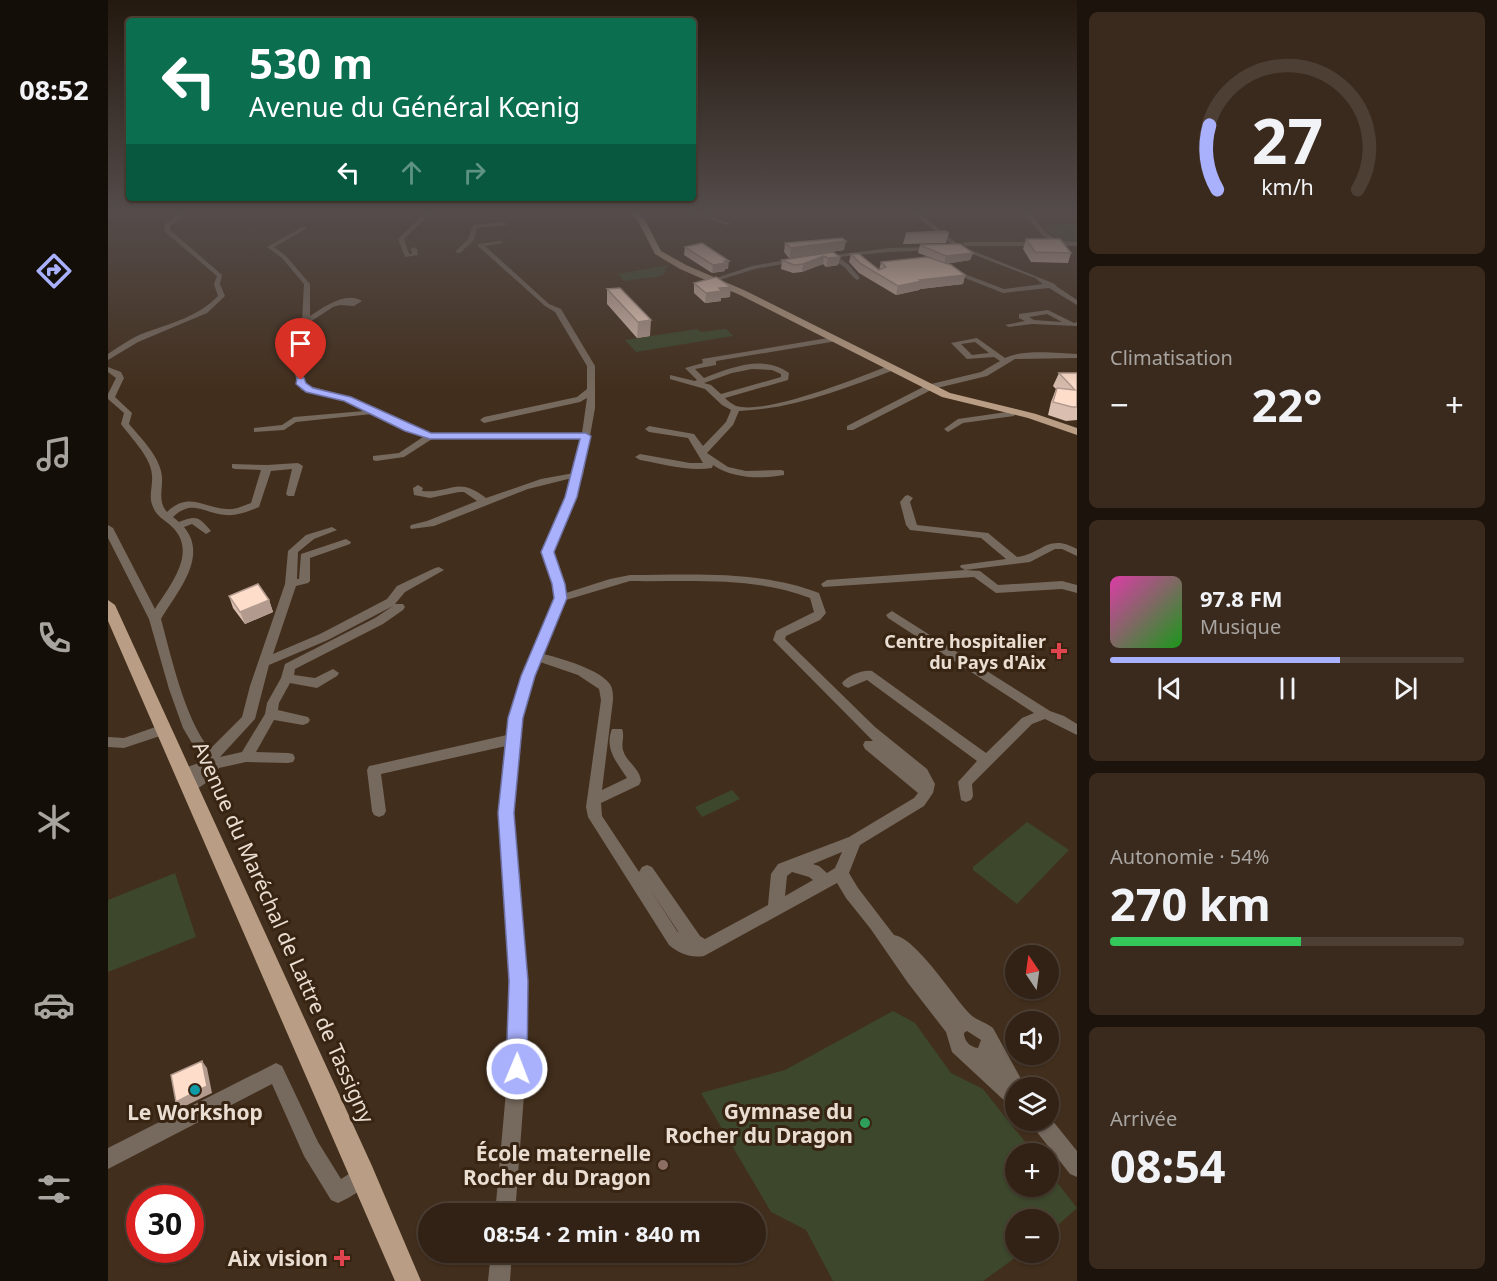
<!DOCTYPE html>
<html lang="fr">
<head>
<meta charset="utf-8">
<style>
	:root { --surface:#322215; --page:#3a2a1e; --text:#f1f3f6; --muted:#a8a4a0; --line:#4d3f34; --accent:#a9b0fc }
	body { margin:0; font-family:"Noto Sans",sans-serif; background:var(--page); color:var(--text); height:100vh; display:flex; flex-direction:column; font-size:22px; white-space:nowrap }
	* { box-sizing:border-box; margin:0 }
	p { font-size:20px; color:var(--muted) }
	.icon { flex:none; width:33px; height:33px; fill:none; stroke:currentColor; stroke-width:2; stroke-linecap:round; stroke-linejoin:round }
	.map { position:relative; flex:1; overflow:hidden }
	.details { display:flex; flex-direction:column; gap:12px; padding:12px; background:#1c130c; width:420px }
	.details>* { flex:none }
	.banner { position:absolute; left:18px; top:18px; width:570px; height:183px; border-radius:6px; box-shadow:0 2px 4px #0004,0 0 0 2px var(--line); background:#0b6e4f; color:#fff; overflow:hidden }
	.needle { width:39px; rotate:347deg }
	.buttons { position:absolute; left:897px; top:945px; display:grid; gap:12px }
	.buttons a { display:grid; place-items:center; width:54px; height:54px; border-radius:50%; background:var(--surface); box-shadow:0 2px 4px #0004,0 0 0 2px var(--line); font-size:30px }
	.speed { position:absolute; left:18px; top:1185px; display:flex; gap:12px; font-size:30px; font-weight:700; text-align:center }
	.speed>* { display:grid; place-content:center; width:78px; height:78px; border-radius:50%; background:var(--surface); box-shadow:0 2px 4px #0004,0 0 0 2px var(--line); line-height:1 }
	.speed .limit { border:9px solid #d22; background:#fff; color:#111 }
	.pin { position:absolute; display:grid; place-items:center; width:51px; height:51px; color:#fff; margin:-62px -26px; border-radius:50% 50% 50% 0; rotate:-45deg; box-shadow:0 0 6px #0007 }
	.pin .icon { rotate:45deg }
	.me { position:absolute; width:66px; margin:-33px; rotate:1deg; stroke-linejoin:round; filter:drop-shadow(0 0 4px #0008) }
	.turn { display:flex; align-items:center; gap:21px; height:126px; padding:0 24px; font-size:27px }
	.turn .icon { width:78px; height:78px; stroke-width:2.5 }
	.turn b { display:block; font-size:42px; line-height:51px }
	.lanes { display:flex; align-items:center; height:57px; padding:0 24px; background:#0003; justify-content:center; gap:30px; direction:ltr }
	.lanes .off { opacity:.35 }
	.big { font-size:45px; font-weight:700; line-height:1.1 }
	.details .card { flex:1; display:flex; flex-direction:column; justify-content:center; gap:9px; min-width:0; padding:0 21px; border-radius:9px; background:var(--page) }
	.details .dial { align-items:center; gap:0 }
	.dial svg { height:156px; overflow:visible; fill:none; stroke:var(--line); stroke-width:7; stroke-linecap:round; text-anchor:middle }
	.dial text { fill:var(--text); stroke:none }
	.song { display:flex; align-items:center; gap:18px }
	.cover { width:72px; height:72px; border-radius:9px; background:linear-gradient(135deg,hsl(320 70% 55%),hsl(120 70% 35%)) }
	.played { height:6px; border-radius:3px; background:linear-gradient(90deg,var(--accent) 65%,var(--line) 65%) }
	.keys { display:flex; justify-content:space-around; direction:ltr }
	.heat { display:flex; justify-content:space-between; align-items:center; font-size:33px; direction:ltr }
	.charge { height:9px; border-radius:4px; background:linear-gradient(90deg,#34c759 54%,var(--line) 0) }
	.trip { position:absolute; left:310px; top:1203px; width:348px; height:60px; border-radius:30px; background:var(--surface); box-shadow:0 2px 4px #0004,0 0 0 2px var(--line); font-weight:700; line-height:60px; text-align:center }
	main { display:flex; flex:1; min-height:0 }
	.menu { display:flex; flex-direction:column; width:108px; justify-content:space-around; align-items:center; background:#140e08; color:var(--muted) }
	.menu .icon { width:42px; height:42px }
	.menu .active { color:var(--accent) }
	.menu b { font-size:27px; color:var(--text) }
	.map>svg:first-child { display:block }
	.green { fill:#3c472c }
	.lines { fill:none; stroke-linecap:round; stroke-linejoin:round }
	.minor { fill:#76695d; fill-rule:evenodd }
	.major { fill:#b99e85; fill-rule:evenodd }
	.wall { fill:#dabeaf }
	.shaded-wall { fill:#b29b8e }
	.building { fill:#feddcb; stroke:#b29b8e; stroke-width:1.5 }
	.route { fill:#a9b0fc; stroke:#6e72a4; stroke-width:1.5 }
	.health-dot { fill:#e0444e; stroke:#382412; stroke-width:2 }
	.culture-dot { fill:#0f9aa8; stroke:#382412; stroke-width:2 }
	.leisure-dot { fill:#2e9e5b; stroke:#382412; stroke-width:2 }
	.education-dot { fill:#8d6e63; stroke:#382412; stroke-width:2 }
	.labels { text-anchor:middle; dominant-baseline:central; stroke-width:6; stroke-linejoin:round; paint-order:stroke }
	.poi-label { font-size:18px; font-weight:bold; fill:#eaddd1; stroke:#382412; text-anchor:end }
	.near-street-label { font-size:21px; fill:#eaddd1; stroke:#382412 }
	.near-poi-label { font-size:21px; font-weight:bold; fill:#eaddd1; stroke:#382412; text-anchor:end }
</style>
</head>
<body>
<main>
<nav class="menu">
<b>08:52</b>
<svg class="icon active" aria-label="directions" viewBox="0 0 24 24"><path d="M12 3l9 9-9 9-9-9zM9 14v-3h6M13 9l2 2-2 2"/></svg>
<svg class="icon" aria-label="music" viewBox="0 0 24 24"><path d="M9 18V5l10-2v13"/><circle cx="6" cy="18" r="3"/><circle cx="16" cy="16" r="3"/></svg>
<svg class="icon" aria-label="phone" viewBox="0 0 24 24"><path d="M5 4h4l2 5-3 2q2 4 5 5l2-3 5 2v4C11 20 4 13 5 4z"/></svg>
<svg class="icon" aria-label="climate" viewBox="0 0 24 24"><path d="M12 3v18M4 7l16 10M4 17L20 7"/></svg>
<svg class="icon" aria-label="car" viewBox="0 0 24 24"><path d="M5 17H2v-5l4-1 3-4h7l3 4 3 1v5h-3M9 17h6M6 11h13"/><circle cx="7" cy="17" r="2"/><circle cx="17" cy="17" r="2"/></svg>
<svg class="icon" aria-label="filters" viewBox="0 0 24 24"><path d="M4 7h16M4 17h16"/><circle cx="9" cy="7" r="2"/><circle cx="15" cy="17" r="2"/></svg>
</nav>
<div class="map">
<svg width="969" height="1281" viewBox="0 0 969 1281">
	<rect width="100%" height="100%" fill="#422e1c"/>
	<path class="green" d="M 969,224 L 969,242 L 955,242 L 933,225 Z
		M 562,265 L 556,269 L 558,270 L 554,276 L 516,281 L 510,274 Z
		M 589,329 L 593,332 L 618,329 L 625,336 L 528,352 L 517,340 Z
		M 624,790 L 632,799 L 594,817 L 587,807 Z
		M 919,822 L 961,850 L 909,904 L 865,870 L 865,867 Z
		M 67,873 L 88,937 L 0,972 L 0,900 Z
		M 785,1011 L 807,1023 L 843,1073 L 875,1089 L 926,1153 L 908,1154 L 908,1186 L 940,1186 L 941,1172 L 969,1208 L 941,1233 L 940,1220 L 908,1220 L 908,1252 L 914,1253 L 875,1281 L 725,1281 L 698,1230 L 663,1212 L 593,1093 L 677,1070 Z"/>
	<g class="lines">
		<path class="minor" d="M 74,213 L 80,213 L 62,226 L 62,230 L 114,275 L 112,284 L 117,296 L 99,313 L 30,342 L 0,360 L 0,354 C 12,346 23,338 36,333 C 63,323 90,317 110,296 L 106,284 L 109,276 L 56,231 L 57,224 Z
			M 317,213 L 323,213 L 296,239 L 301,254 L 304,254 L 303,249 L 306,247 L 309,249 L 310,255 L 297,257 L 290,239 Z
			M 585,213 L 593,213 L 624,224 L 619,225 Z
			M 805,213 L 811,213 L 850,244 L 850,246 L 846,246 Z
			M 916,213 L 922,213 C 938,233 942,242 969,242 L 969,246 L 857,246 L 854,244 L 857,242 L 944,242 L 934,235 Z
			M 397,222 L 399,225 L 369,228 L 366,240 L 352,253 L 347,252 L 360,239 L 365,225 Z
			M 196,226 L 198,229 L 166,247 L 178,256 L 202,284 L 202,316 C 216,307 238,291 254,301 L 246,306 L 232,305 L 225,307 L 199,324 L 189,335 L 187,348 L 192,359 L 198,385 L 242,397 L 304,427 L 323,433 L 474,433 L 479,398 L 472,402 L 376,423 L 372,420 L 376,417 L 469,397 L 479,389 L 479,366 L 447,312 L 437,306 L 370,246 L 370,244 L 394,241 L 394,243 L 377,246 L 441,304 L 453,309 L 487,366 L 487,408 L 475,475 L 445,552 L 458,593 L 502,579 L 522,575 C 584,575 652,570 711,593 L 718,613 L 712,620 L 678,636 L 677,639 L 767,727 L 819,769 L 827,784 L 825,793 L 816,806 L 752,845 L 741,873 L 750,888 L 786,935 C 808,938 845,996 861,1013 C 867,1020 878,1022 885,1028 L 918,1088 L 908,1088 L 908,1107 L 901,1105 L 844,1052 L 838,1032 L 800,983 L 762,928 L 738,898 L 729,883 L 596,956 C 582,958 572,954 561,945 L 480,817 L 478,807 L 493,700 L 491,689 L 470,675 L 432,662 L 414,718 L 405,814 L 419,981 L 418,1069 L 407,1214 L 387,1214 L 400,1069 L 401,981 L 391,814 L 398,746 L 273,774 L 278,811 L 276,815 L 271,817 L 266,815 L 264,811 L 259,770 L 261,766 L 266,765 L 399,735 C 404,687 428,642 447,598 L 445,584 L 435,552 L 464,478 L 420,489 L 326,526 L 303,529 L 302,527 L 303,525 L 319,521 L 369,501 L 356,492 L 351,492 L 322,498 L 306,495 L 305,488 L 310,485 L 315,488 L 314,491 C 343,494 349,475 378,498 L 433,479 L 466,473 L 473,439 L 324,439 L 296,457 L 268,461 L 265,460 L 265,456 L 291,453 L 315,437 L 298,431 L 264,414 L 188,422 L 176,430 L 146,432 L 146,428 L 174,425 L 186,417 L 256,411 L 236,401 L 193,390 L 189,382 L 179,341 L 183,333 L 194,321 L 196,284 L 174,258 L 159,247 ZM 522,581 C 581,582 647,576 702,598 L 706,612 L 668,631 L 665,640 L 765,741 L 757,741 L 755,745 L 757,749 L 810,793 L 806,798 L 741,837 L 670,864 L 663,874 L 660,905 L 597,939 L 592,936 L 544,867 L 539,865 L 534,867 L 531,872 L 533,875 L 494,816 L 493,803 L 531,785 L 533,781 C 532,768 518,762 515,750 C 513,743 517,736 514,729 L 504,729 C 496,749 509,762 519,778 L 494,790 L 505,700 C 505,696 505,690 503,686 C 495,670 452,658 435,654 L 458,600 ZM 734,852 L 727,868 L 719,873 L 711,866 L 705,864 ZM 684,872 L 701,877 L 705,880 L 677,896 L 679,876 ZM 542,889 L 571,933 L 569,931 ZM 859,1031 L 873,1040 L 870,1048 C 862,1047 856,1041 856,1033 Z
			M 853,246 L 947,284 L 948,286 L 969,300 L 969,305 L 941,288 L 895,293 L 842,272 L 842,270 L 846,270 L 896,289 L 935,284 L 927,278 L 851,249 Z
			M 826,247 L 828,248 L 828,250 L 781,252 L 730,257 L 741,265 L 752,278 L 749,280 C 743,276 740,270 735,266 C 725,259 721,261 712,257 L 781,248 Z
			M 689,258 L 691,259 L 691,261 L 647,269 L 605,282 L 602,280 L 644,266 Z
			M 940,310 L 966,323 L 969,322 L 969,326 L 924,324 L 901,327 L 897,325 L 917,321 L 911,318 L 911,314 ZM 939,314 L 954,322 L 926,320 L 921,317 Z
			M 726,337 L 729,337 L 729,341 L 608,361 L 608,365 L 587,369 L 596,378 C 622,368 656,354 681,373 L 680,380 L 617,398 C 620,401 624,404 628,406 C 659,415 749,378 780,366 L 786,366 L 786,370 C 735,389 686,409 631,411 L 625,425 L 599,453 L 620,467 L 638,471 L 673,470 L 676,471 L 676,475 C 654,479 625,479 605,465 L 604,468 C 581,472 555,464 532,460 L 527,457 L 532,454 L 582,463 L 595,463 L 580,438 L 541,432 L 537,429 L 541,426 L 586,434 L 595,446 L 618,422 L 623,410 L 614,405 L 597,389 L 562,379 L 562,375 L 587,381 L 589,380 L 577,368 L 595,363 L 594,359 ZM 644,369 L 664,370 L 673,374 L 673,377 L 613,394 L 603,385 L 596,383 L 624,373 Z
			M 869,338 L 897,358 C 914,349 950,353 969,354 L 969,358 L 907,359 L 879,376 L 825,389 L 745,430 L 739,430 L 739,426 L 819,385 L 873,372 L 892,361 L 886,357 L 859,359 L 843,343 ZM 867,342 L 881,353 L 864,355 L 853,344 Z
			M 0,367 L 13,372 L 16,378 L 7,397 L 24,413 L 21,424 C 32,437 49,454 53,471 C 57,485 48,500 59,512 C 81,491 95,508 119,509 C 127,510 135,506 143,503 L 153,470 L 127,469 L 124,468 L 124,464 L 159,465 L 190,463 L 195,466 L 186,496 L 180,496 L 178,494 L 184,469 L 163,471 L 151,507 C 141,511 129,516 118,515 C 96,514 85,498 65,517 L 71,522 C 89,515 91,517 103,531 L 98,534 L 84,524 L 76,527 C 101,557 69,592 53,619 C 63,656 77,719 101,748 L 103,748 L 134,717 L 142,686 L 177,584 L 180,551 L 198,535 L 224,527 L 229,530 L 206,539 L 190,552 L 189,579 L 191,579 L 193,554 L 238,539 L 243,542 L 242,544 L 202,558 L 202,581 L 200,583 L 188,586 L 165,654 L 212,634 L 279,599 L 289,586 L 327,568 L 331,567 L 336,570 L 297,592 L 287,604 L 295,604 L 297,607 L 295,610 L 275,624 L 187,669 L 186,675 L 207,678 L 225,669 L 231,673 L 229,676 L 209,688 L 182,683 L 171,703 L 170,710 L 200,717 L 202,720 L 200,723 L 195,725 L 166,720 L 148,752 L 180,753 L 185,754 L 187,758 L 185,762 L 180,763 L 138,762 L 111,768 C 105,778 89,794 76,790 L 74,786 L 76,782 L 84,777 L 76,780 L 71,778 L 69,774 L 71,770 L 99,760 L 99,758 L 91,755 L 75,728 L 61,689 L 41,619 L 0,538 L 0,525 L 5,528 L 47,609 C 61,587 88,555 67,530 C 60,521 49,518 45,507 C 40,497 45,486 44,475 C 43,457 23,438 13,424 L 16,413 L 0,399 L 0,394 L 8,378 L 0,372 ZM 285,606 L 267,618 L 177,664 L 173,678 L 159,703 L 157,714 L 134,752 L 112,757 L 147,719 L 161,665 L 220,640 Z
			M 904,408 L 908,411 L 906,416 L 855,423 L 840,432 L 836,429 L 850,419 L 899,412 Z
			M 800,495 L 805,498 L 802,502 L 809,525 L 880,533 L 909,557 C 935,554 939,533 969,549 L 969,556 L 954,549 L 947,549 L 922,562 L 857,570 L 872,571 L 890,585 L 954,581 L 969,585 L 969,593 L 954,589 L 888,593 L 866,577 L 715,587 L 713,584 L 719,580 L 857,570 L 852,567 L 853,565 L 898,559 L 873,538 L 802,530 L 798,525 L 792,502 L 797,496 Z
			M 784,611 L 942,711 L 956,716 L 969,724 L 969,735 L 937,719 L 924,724 L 864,784 L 865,796 L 863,800 L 858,802 L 853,800 L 850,782 L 869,761 L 759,680 L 740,688 L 736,686 L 734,683 C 739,676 755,669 764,671 L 878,753 L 914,718 L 926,713 L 780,618 L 778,615 Z
			M 56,724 L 61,725 L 63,729 L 61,733 L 16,748 L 0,747 L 0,737 L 16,738 Z
			M 168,1063 L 174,1066 L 210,1142 L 233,1179 L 255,1165 L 262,1168 L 265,1175 C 260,1187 242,1198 230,1203 L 223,1200 L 196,1156 L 164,1084 L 0,1169 L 0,1148 Z
			M 940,1115 L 969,1151 L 969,1177 L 962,1174 L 925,1127 L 923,1120 L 940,1120 Z
			M 383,1252 L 404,1252 L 402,1281 L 380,1281 Z"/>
		<path class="major" d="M 523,213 L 530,213 L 537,220 L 553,251 L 578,265 L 638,291 L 842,393 L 928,414 L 969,428 L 969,435 L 920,418 L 834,397 L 632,295 L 572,269 L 547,254 L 530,221 Z
			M 0,600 L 7,605 L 264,1166 L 313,1281 L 287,1281 L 0,621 Z"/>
	</g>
	<path class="wall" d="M 798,233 L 841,233 L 838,243 L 795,244 Z
		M 918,239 L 963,253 L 960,263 L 923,262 L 915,249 Z
		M 677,243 L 736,250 L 681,258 L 676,252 Z
		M 812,245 L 865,253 L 862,260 L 837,264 L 857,275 L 855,284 L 812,289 L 811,290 L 788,295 L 751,273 L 741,262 L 743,254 L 771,270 L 773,262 L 824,258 L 810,253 Z
		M 577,247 L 620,269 L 617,269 L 617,271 L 604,273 L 576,255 Z
		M 725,252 L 732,257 L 730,265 L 718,267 L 715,264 L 694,272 L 685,273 L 673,269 L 674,260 Z
		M 586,283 L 622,297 L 613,298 L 613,301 L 597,303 L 586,293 Z
		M 512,288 L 542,336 L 529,338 L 499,304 L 499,289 Z
		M 951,373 L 969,373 L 969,420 L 958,421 L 940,415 L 943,402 L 948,389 L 945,386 Z
		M 121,596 L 161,600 L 165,612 L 137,624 L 125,608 Z"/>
	<path class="shaded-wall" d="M 738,241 L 736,250 L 681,258 L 683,248 Z
		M 865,253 L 862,260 L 836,264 L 838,256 Z
		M 716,256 L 715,264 L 694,272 L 695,264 Z
		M 732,257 L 730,265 L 718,267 L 720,258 Z
		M 621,261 L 620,269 L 617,269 L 617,271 L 604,273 L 605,265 Z
		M 857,275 L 855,284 L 812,289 L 811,290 L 788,295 L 790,286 L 812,280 Z
		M 623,287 L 622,297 L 613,298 L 613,301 L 597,303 L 598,293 L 611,288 Z
		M 543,320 L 542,336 L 529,338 L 530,322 Z
		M 161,600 L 165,612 L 137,624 L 132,612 Z
		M 94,1061 L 99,1068 L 104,1093 L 73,1108 L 68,1102 Z"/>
	<path class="building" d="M 837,231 L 841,233 L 798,233 Z
		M 734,238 L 738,241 L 683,248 L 677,243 Z
		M 918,239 L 952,239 L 963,253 L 927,252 Z
		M 594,243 L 621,261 L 616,261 L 618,263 L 605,265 L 577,247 Z
		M 852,244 L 865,253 L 838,256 L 812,245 Z
		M 725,252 L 732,257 L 720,258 L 716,256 L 695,264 L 686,265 L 674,260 Z
		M 743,254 L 751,254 L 771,270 L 778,267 L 773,262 L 819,257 L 843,265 L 857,275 L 812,280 L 814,281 L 790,286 L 753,264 Z
		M 608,277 L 623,287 L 611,288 L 614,291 L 598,293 L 586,283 Z
		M 512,288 L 543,320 L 530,322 L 499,289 Z
		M 951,373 L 969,373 L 969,407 L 964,407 L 945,402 L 949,388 L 967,390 Z
		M 150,584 L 161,600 L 132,612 L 121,596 Z
		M 94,1061 L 99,1086 L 68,1102 L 63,1075 Z"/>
	<linearGradient id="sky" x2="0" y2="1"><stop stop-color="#24190f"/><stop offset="0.54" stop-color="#544c4b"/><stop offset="1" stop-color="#544c4b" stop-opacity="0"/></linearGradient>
	<rect width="969" height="392" fill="url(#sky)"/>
	<path class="route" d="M 189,378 L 196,378 L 198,383 L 205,388 L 243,397 L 323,433 L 478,433 L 483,436 L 469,497 L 446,552 L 457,584 L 459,598 L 427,676 L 415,718 L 406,813 L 420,981 L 419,1069 L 416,1077 L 409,1080 L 402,1077 L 398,1069 L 401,981 L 390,813 L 400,718 L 413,676 L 446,598 L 444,584 L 433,552 L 457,497 L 472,439 L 322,439 L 297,431 L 236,401 L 198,392 L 188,384 Z"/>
	<g class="health-dot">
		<path d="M948 642h6v6h6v6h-6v6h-6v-6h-6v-6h6z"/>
		<path d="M231 1249h6v6h6v6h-6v6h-6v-6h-6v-6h6z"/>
	</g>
	<circle class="culture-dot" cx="87" cy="1090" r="6"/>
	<circle class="leisure-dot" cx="757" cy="1123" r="6"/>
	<circle class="education-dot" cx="555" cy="1165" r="6"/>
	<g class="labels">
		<g class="poi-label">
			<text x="938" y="641">Centre hospitalier<tspan x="938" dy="21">du Pays d'Aix</tspan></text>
		</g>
		<g class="near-street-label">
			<text transform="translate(176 932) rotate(66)">Avenue du Maréchal de Lattre de Tassigny</text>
		</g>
		<g class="near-poi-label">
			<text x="745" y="1111">Gymnase du<tspan x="745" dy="24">Rocher du Dragon</tspan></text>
			<text x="87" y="1112" text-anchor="middle">Le Workshop</text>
			<text x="543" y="1153">École maternelle<tspan x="543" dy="24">Rocher du Dragon</tspan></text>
			<text x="220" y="1258">Aix vision</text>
		</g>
	</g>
</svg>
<div class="buttons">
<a><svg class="needle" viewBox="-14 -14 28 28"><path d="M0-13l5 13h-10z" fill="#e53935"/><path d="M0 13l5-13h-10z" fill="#a8a4a0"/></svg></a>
<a><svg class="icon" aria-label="sound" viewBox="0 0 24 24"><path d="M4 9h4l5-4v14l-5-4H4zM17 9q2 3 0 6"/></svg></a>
<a><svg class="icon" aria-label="layers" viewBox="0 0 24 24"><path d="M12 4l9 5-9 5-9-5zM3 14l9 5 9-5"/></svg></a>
<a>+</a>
<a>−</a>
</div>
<div class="speed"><div class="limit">30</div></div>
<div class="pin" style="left:193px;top:380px;background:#d93025"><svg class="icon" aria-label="arrive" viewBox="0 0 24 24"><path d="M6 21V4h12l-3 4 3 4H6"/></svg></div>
<svg class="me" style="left:409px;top:1069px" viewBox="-20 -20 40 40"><circle r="17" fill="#a9b0fc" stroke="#fff" stroke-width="3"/><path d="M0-11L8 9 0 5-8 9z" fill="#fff"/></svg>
<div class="trip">08:54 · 2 min · 840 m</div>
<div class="banner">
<div class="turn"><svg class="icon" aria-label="left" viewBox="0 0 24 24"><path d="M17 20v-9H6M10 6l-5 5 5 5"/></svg><div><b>530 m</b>Avenue du Général Kœnig</div></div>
<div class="lanes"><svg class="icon" aria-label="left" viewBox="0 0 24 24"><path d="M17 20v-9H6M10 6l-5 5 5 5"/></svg><svg class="icon off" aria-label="ahead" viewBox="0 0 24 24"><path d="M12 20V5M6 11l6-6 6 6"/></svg><svg class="icon off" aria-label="right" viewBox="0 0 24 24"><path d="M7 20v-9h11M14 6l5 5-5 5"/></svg></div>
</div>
</div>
<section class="details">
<div class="card dial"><svg viewBox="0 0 100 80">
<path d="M14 69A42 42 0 1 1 86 69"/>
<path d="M14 69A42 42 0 0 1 10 36" stroke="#a9b0fc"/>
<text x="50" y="56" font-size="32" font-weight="700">27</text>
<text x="50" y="72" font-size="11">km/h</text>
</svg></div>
<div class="card"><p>Climatisation</p>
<div class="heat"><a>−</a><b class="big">22°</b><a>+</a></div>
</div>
<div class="card">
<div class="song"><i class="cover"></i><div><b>97.8 FM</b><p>Musique</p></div></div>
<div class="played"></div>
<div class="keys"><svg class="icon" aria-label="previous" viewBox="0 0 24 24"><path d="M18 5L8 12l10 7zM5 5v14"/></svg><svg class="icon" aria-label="pause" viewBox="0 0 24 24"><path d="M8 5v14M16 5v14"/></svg><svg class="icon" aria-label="next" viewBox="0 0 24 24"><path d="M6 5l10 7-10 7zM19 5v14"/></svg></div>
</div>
<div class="card"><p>Autonomie · 54%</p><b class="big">270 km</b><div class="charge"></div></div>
<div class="card"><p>Arrivée</p><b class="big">08:54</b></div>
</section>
</main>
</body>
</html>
